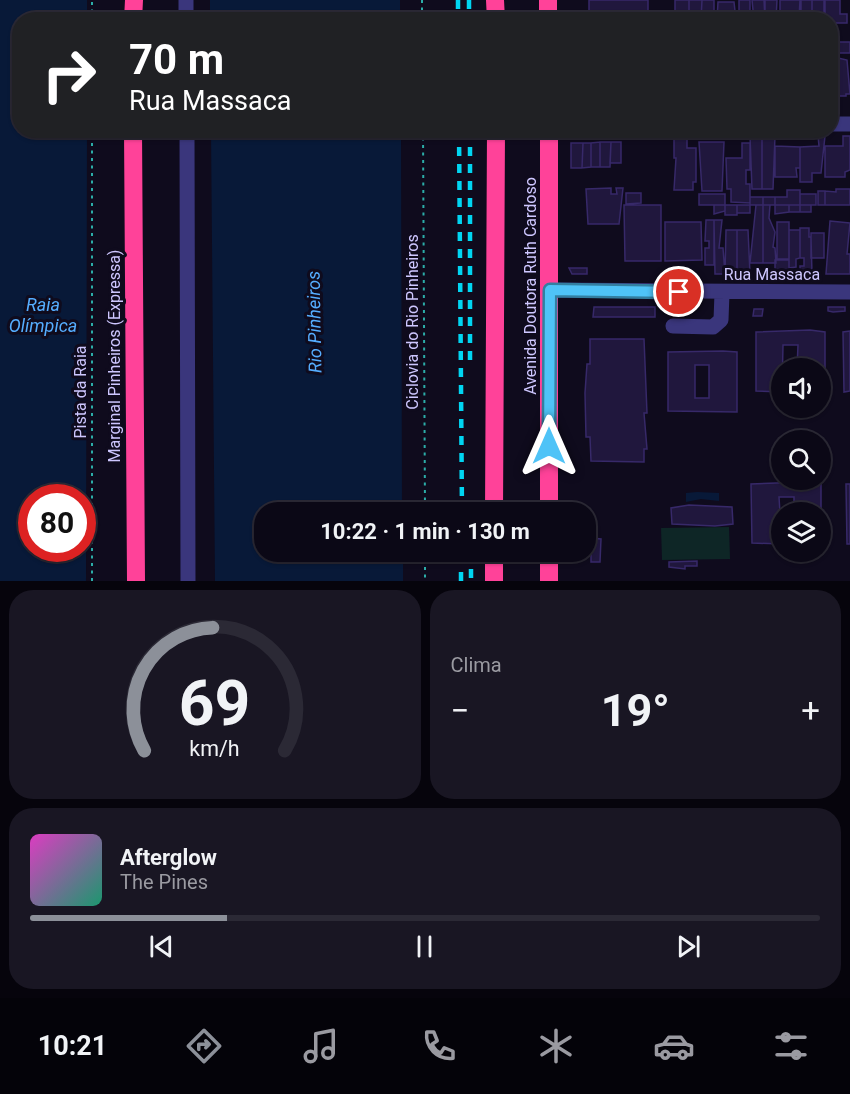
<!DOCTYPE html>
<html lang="pt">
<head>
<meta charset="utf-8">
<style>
	:root { --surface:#0b0816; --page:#191623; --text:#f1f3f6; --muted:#9a9aa1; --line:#2b2935; --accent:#8c9099 }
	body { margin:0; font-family:Roboto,sans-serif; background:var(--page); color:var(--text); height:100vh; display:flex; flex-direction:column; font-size:22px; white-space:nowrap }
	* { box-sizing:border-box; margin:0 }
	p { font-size:20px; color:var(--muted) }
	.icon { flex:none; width:33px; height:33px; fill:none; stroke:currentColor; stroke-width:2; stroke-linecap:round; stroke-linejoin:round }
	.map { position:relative; height:581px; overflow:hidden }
	.panel { display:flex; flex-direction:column; gap:9px; padding:9px; background:#06040c; flex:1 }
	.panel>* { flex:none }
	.hud { position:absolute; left:12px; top:12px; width:826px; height:126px; border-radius:24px; box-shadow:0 2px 4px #0004,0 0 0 2px var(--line); background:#202124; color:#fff; overflow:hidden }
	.controls { position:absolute; left:771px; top:358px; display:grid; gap:12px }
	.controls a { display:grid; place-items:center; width:60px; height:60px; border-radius:50%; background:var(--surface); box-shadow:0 2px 4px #0004,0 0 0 2px var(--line); font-size:30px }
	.speed { position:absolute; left:18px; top:484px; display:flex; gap:12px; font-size:30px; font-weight:700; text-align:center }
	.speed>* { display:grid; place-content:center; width:78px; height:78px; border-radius:50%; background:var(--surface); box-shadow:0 2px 4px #0004,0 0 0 2px var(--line); line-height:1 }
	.speed .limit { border:9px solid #d22; background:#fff; color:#111 }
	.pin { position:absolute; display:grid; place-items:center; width:51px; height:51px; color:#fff; margin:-26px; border:3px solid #fff; border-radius:50%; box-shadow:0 2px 6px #0007 }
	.me { position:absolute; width:66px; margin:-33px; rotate:0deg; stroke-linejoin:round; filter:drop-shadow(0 0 4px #0008) }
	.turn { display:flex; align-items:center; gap:21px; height:126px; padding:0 18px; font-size:27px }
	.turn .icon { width:78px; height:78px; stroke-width:2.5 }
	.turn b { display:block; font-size:42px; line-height:51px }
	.big { font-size:45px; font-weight:700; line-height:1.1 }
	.panel .card { flex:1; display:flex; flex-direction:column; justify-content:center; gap:9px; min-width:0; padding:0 21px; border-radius:24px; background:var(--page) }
	.panel .dial { align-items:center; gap:0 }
	.dial svg { height:156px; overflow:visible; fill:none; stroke:var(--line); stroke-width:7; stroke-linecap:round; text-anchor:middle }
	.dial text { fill:var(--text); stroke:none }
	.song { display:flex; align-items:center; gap:18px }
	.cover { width:72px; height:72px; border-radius:9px; background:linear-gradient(135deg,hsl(310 70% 55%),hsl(160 70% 35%)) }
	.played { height:6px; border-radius:3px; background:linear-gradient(90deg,var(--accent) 25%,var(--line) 25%) }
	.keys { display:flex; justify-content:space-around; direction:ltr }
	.heat { display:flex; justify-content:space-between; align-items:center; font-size:33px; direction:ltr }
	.panel .tiles { flex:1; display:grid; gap:9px; grid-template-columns:1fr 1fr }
	.card:last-child { grid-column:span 2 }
	.trip { position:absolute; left:254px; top:502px; width:342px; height:60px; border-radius:24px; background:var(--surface); box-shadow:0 2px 4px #0004,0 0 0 2px var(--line); font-weight:700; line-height:60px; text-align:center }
	.dock { display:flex; height:96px; justify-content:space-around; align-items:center; background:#040309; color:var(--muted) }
	.dock .icon { width:42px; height:42px }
	.dock .active { color:var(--accent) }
	.dock b { font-size:27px; color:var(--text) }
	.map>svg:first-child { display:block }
	.green { fill:#0e2626 }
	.water { fill:#081938; fill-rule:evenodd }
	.building { fill:#20173d; stroke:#372969; stroke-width:1.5; fill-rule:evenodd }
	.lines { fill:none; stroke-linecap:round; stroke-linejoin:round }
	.path { stroke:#2cada8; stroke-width:2; stroke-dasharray:3 4.5; stroke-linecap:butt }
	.minor { stroke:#3a367c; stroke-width:15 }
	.highway { stroke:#ff4299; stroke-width:18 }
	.rail { stroke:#00d5f2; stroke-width:4.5; stroke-dasharray:9 8; stroke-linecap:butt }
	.route-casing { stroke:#337fa1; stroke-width:15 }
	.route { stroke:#4fc3f7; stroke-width:10 }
	.labels { text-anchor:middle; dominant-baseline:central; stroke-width:6; stroke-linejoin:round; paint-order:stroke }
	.street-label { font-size:16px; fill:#cec7ff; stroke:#0f0b1d }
	.water-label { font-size:18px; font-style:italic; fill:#55adff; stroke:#0f0b1d }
</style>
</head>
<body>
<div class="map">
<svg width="850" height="581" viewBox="0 0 850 581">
	<rect width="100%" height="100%" fill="#0f0b1d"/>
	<path class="green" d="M 729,527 L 730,559 L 662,560 L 661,528 Z"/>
	<path class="water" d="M 0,0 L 87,0 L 87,19 L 20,20 L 20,130 L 87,131 L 86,581 L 0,581 ZM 32,498 L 82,498 L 82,549 L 32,549 Z
		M 210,0 L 400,0 L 400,19 L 210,19 Z
		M 211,131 L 401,131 L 402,513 L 264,513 L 264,552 L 403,552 L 403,581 L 215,581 Z
		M 697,492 L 719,493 L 719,501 L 701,499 L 686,502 L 686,493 Z"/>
	<path class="building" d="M 589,0 L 648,0 L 648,20 L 589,20 Z
		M 675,0 L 689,0 L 689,20 L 675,20 Z
		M 689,0 L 702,0 L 701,20 L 689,20 Z
		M 702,0 L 714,0 L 714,20 L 701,20 Z
		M 739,0 L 750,0 L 750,20 L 739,20 Z
		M 752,0 L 764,0 L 765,20 L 754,20 Z
		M 765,0 L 777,0 L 776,20 L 765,20 Z
		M 780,0 L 800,0 L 799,19 L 780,19 Z
		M 801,0 L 812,0 L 812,20 L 801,20 Z
		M 812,0 L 824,0 L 824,20 L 812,20 Z
		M 825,0 L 840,0 L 840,14 L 847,14 L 847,23 L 836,23 L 836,28 L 831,28 L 831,20 L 825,20 Z
		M 718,2 L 734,2 L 736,20 L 717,20 Z
		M 838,42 L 850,42 L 850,53 L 838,53 Z
		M 831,58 L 838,58 L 838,96 L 831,96 Z
		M 838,58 L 847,60 L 850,94 L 846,94 L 846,96 L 838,96 Z
		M 674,136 L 687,136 L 687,148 L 696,148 L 696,182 L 693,182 L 693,190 L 674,190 L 676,158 L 674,158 Z
		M 750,136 L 762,136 L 762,189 L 752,189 Z
		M 762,136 L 775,136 L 773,189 L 762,189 Z
		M 818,136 L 825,136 L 821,173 L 812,173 L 812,182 L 800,182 L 800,147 L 819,146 Z
		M 843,136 L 850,136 L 850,170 L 845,172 L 845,177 L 825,177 L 825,146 L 843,146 Z
		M 600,142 L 600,167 L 591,167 L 591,143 Z
		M 600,142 L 611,142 L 610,167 L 600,167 Z
		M 611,142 L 621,142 L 621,163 L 610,163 Z
		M 699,142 L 724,142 L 722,191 L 702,191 Z
		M 571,143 L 583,143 L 582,168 L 571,168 Z
		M 583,143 L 591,143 L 591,167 L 582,168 Z
		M 742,143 L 750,143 L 750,170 L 746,170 L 746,184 L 750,184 L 750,203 L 731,202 L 731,189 L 727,189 L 726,158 L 742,158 Z
		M 775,146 L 800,147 L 800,168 L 796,168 L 797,177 L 775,177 Z
		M 611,188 L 611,194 L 617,194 L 616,188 L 623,188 L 619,224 L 588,224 L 586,189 Z
		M 836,189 L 850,189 L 850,205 L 825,205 L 825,191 L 836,192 Z
		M 787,190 L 800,190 L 800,205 L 775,205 L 775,197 L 787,197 Z
		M 818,191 L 825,191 L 825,205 L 818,205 Z
		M 626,193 L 641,193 L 641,203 L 626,204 Z
		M 699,194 L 725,194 L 725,205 L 699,205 Z
		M 800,194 L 816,194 L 816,205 L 800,205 Z
		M 750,197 L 763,197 L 763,205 L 750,205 Z
		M 763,197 L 775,197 L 775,205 L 763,205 Z
		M 624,205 L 661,205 L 661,261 L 625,261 Z
		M 714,205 L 725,205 L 725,211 L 714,214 Z
		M 725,205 L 737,205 L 737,215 L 725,215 Z
		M 737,205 L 750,205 L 750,213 L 737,213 Z
		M 756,205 L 763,205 L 763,263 L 750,263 Z
		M 763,205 L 770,205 L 769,218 L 775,232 L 773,247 L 775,248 L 776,263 L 763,263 Z
		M 775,205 L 789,205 L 789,212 L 775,214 Z
		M 789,205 L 800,205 L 800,212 L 789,212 Z
		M 800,205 L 811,205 L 811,212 L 800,212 Z
		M 706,220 L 714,220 L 714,265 L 705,265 L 705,248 L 709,248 L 709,241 L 705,241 Z
		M 714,220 L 722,220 L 719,248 L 723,248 L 725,274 L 715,274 Z
		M 830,221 L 850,223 L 847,254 L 850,254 L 850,274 L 826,274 Z
		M 665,222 L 701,222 L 702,260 L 665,261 Z
		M 777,222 L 789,222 L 789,259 L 777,259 Z
		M 800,228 L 809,228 L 809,237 L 811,237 L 812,274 L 800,274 L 800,266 L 804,266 L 804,258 L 800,258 Z
		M 726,230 L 737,230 L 737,274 L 725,274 Z
		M 737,230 L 748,230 L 750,274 L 737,274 Z
		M 789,230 L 800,230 L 800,258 L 796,259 L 796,267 L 789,268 Z
		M 811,233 L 824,233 L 824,258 L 811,258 Z
		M 775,260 L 789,260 L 789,274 L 775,274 Z
		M 569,268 L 587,268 L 587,274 L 572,274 Z
		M 594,307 L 655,307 L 655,317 L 593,317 Z
		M 828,307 L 845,307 L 845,311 L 833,312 L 828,311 Z
		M 754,309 L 763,309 L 762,316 L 753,316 Z
		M 810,330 L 825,332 L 825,392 L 820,392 L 820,369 L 797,369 L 798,345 L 783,345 L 782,392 L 756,391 L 756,332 Z
		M 850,331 L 850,391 L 844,392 L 843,332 Z
		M 590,339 L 644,339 L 647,413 L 644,413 L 647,449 L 644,449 L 644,462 L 591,461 L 590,437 L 586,437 L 585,393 L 587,364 L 590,364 Z
		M 723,351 L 737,352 L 737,412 L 668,411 L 668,352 ZM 695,365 L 709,365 L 709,398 L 695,398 Z
		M 806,482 L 821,484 L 821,544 L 820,513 L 794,513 L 794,497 L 779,497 L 782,544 L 752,543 L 751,484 Z
		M 846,484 L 850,484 L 850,544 L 847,544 Z
		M 689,505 L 732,507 L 733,524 L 715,526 L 672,524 L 671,508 Z
		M 591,538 L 601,539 L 600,562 L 591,562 Z
		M 697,561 L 697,566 L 685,566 L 685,569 L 669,567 L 669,562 Z"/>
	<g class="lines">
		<path class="path" d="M 422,0 L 422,20
			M 92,20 L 92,0
			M 423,130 L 425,513
			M 425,552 L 425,581
			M 92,581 L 92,130"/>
		<path class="minor" d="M 186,0 L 186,20
			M 831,124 L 850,124
			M 187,130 L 188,581
			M 550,290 L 850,292
			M 673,326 L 713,327 L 721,320 L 722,293"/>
		<path class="highway" d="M 495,0 L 496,20
			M 548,0 L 548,20
			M 133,20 L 134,0
			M 133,130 L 136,581
			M 549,130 L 549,513
			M 494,513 L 496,130
			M 494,581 L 494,552
			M 549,581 L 549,552"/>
		<path class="rail" d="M 458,0 L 458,20
			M 469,0 L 469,20
			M 459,130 L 462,513
			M 470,130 L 470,366
			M 471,552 L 471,581
			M 461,581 L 461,552"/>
	</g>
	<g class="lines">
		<defs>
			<path id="route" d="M 549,446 L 550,290 L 679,292"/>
		</defs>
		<use href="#route" class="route-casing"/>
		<use href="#route" class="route"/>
	</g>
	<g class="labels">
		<g class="street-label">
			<text x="772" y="274">Rua Massaca</text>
			<text transform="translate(530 286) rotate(-90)">Avenida Doutora Ruth Cardoso</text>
			<text transform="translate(412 322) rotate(-90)">Ciclovia do Rio Pinheiros</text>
			<text transform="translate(114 356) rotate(-90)">Marginal Pinheiros (Expressa)</text>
			<text transform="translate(80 392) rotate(-90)">Pista da Raia</text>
		</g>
		<g class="water-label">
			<text x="43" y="304">Raia<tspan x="43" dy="21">Olímpica</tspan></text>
			<text transform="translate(314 322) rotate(-91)">Rio Pinheiros</text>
		</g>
	</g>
</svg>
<div class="controls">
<a><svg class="icon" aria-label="sound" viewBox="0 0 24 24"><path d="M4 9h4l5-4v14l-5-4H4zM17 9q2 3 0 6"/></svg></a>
<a><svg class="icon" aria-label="search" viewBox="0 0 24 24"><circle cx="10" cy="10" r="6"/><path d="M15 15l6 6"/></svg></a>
<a><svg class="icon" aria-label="layers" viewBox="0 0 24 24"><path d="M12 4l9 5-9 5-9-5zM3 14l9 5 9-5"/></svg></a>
</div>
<div class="speed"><div class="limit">80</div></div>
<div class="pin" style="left:679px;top:292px;background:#d93025"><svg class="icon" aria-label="arrive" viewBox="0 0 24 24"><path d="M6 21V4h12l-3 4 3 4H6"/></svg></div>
<svg class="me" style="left:549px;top:446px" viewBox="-20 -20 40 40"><path d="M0-17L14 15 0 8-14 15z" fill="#4fc3f7" stroke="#fff" stroke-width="4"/></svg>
<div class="trip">10:22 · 1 min · 130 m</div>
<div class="hud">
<div class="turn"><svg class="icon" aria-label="right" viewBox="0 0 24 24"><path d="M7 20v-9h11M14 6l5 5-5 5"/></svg><div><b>70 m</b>Rua Massaca</div></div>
</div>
</div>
<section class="panel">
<div class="tiles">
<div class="card dial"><svg viewBox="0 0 100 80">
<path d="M14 69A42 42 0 1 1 86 69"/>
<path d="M14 69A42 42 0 0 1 49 6" stroke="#8c9099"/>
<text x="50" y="56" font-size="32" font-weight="700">69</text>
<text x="50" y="72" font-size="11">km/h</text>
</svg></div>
<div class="card"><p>Clima</p>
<div class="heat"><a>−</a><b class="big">19°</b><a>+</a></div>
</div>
<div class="card">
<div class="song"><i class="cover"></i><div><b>Afterglow</b><p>The Pines</p></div></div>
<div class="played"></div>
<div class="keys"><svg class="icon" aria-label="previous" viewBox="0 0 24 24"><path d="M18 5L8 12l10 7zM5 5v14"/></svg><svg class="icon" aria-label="pause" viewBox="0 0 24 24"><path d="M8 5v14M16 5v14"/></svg><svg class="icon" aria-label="next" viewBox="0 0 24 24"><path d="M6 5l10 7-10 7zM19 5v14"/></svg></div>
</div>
</div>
</section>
<nav class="dock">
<b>10:21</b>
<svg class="icon active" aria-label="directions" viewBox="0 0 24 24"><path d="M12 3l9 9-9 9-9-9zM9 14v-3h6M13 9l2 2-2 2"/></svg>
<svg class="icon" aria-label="music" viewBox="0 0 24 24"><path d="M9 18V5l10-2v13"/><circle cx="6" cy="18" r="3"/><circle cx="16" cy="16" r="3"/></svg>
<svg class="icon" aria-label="phone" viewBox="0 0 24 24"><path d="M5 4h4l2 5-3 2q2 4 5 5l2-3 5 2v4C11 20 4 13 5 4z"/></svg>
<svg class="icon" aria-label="climate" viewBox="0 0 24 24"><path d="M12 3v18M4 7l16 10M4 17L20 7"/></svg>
<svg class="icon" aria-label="car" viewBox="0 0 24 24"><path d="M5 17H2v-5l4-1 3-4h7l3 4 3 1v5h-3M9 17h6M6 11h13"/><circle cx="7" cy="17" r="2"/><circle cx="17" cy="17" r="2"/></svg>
<svg class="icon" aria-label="filters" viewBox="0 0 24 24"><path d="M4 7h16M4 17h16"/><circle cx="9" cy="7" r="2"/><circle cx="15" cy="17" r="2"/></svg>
</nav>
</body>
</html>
